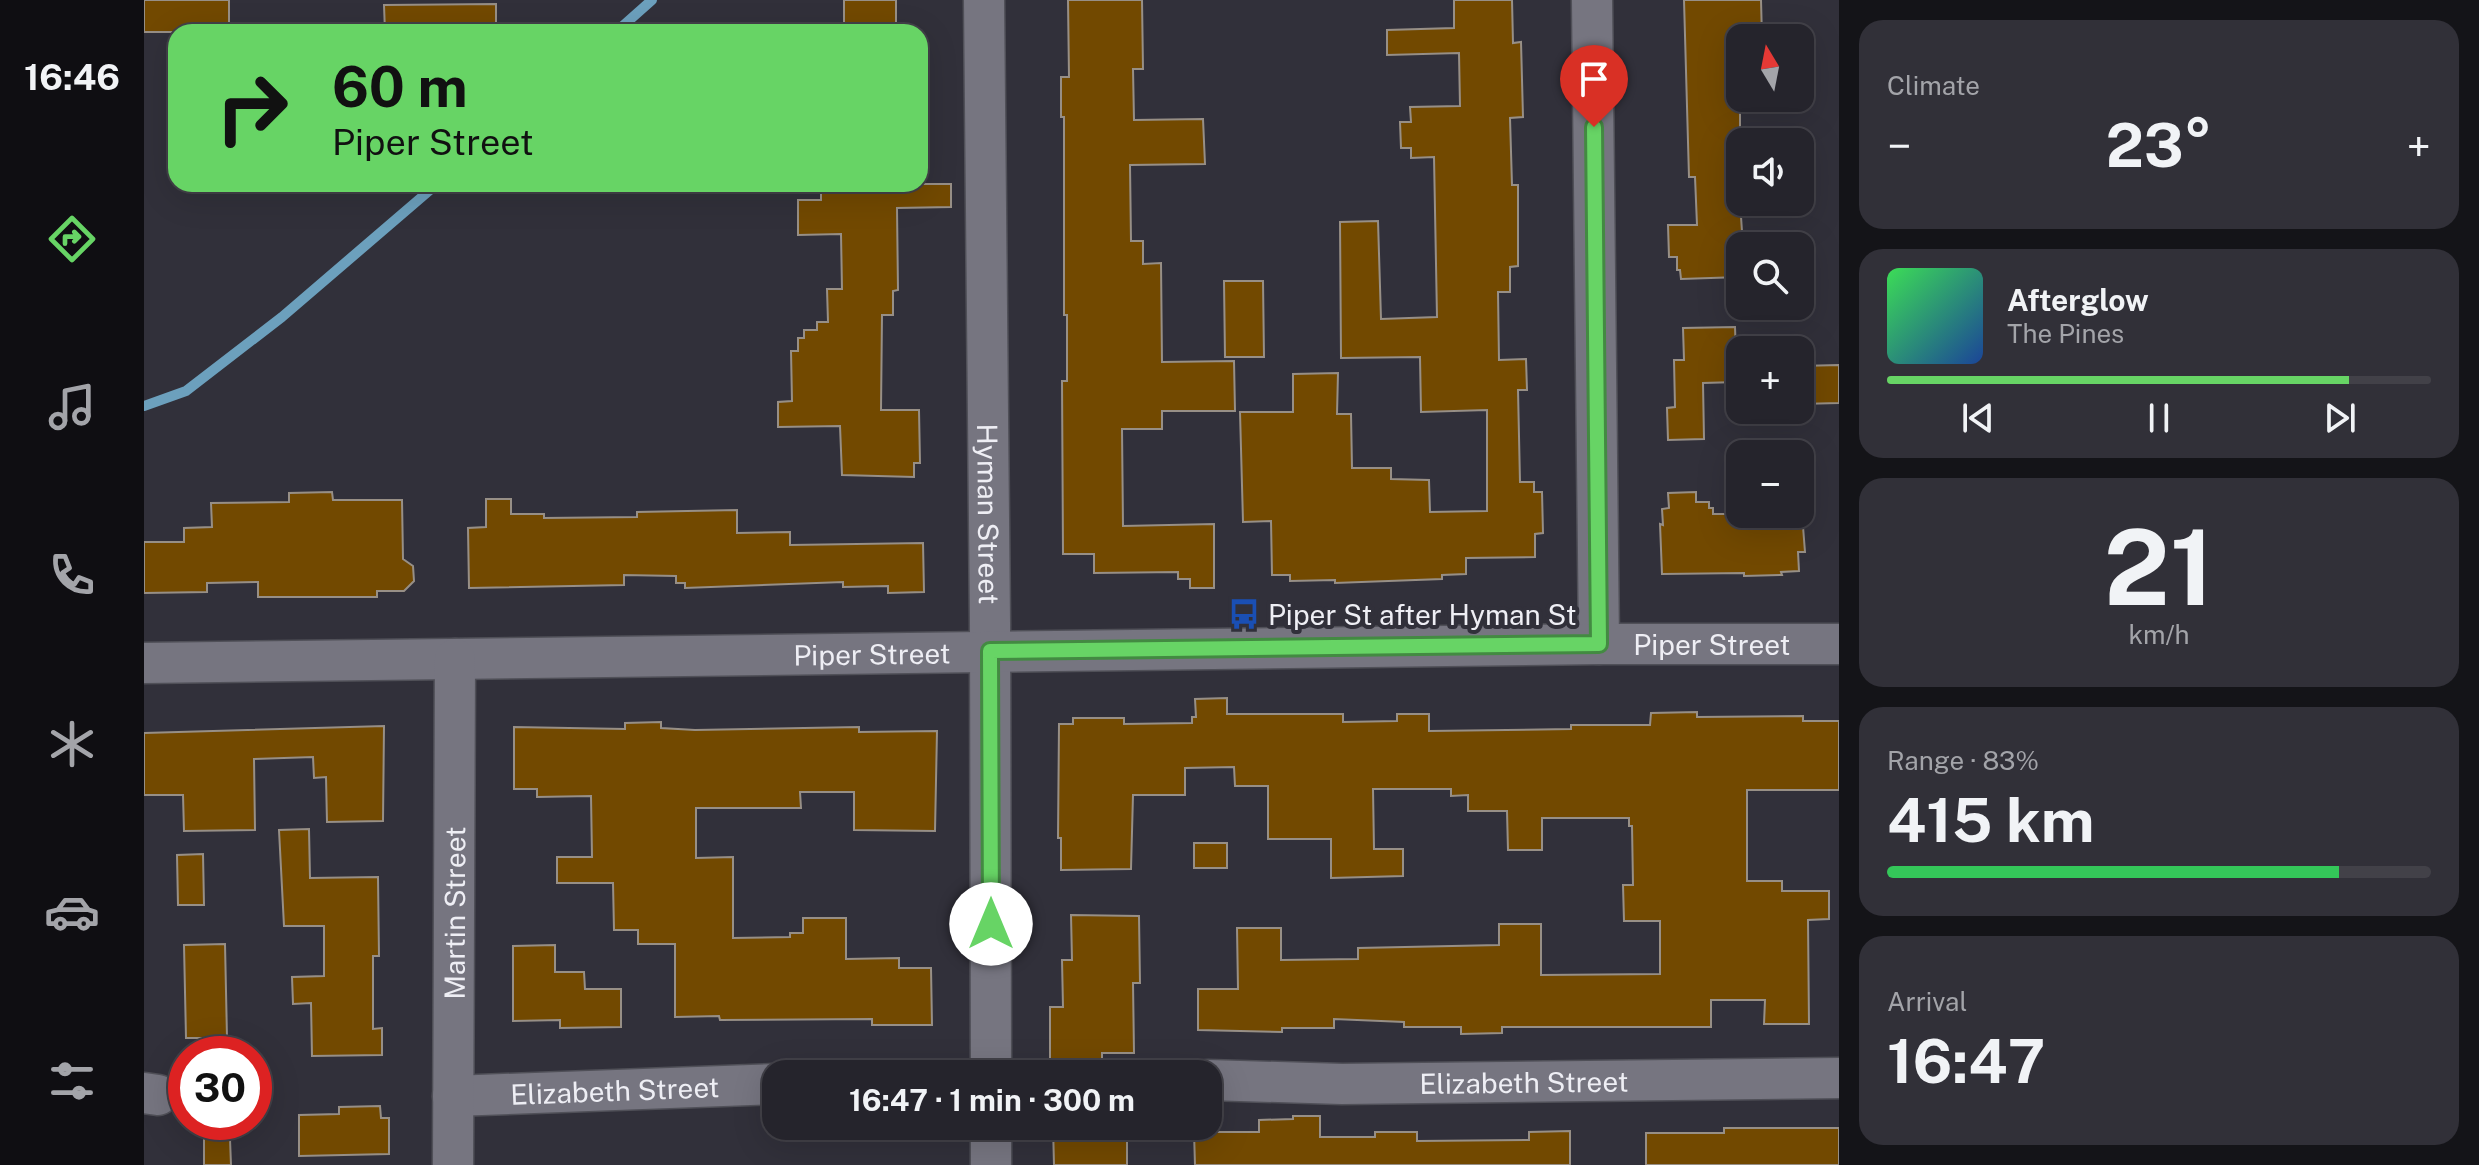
<!DOCTYPE html>
<html lang="en">
<head>
<meta charset="utf-8">
<style>
	:root { --surface:#25242c; --page:#313038; --text:#f1f3f6; --muted:#a3a4a9; --line:#424148; --accent:#67d465 }
	body { margin:0; font-family:"Public Sans",sans-serif; background:var(--page); color:var(--text); height:100vh; display:flex; flex-direction:column; font-size:30px; white-space:nowrap }
	* { box-sizing:border-box; margin:0 }
	p { font-size:26px; color:var(--muted) }
	.icon { flex:none; width:44px; height:44px; fill:none; stroke:currentColor; stroke-width:2; stroke-linecap:round; stroke-linejoin:round }
	.map { position:relative; flex:1; overflow:hidden }
	.sheet { display:flex; flex-direction:column; gap:20px; padding:20px; background:#141418; width:640px }
	.sheet>* { flex:none }
	.banner { position:absolute; left:24px; top:24px; width:760px; height:168px; border-radius:24px; box-shadow:0 8px 32px #0002,0 0 0 2px var(--line); background:#67d465; color:#111; overflow:hidden }
	.needle { width:52px; rotate:350deg }
	.fabs { position:absolute; left:1582px; top:24px; display:grid; gap:16px }
	.fabs a { display:grid; place-items:center; width:88px; height:88px; border-radius:16px; background:var(--surface); box-shadow:0 8px 32px #0002,0 0 0 2px var(--line); font-size:40px }
	.speed { position:absolute; left:24px; top:1036px; display:flex; gap:16px; font-size:40px; font-weight:700; text-align:center }
	.speed>* { display:grid; place-content:center; width:104px; height:104px; border-radius:50%; background:var(--surface); box-shadow:0 8px 32px #0002,0 0 0 2px var(--line); line-height:1 }
	.speed .limit { border:12px solid #d22; background:#fff; color:#111 }
	.pin { position:absolute; display:grid; place-items:center; width:68px; height:68px; color:#fff; margin:-82px -34px; border-radius:50% 50% 50% 0; rotate:-45deg; box-shadow:0 0 8px #0007 }
	.pin .icon { rotate:45deg }
	.me { position:absolute; width:88px; margin:-44px; rotate:0deg; stroke-linejoin:round; filter:drop-shadow(0 0 6px #0008) }
	.turn { display:flex; align-items:center; gap:28px; height:168px; padding:0 32px; font-size:36px }
	.turn .icon { width:104px; height:104px; stroke-width:2.5 }
	.turn b { display:block; font-size:56px; line-height:68px }
	.big { font-size:60px; font-weight:700; line-height:1.1 }
	.sheet .tile { flex:1; display:flex; flex-direction:column; justify-content:center; gap:12px; min-width:0; padding:0 28px; border-radius:24px; background:var(--page) }
	.sheet .dial { align-items:center; gap:0 }
	.dial b { font-size:104px; line-height:1 }
	.song { display:flex; align-items:center; gap:24px }
	.cover { width:96px; height:96px; border-radius:12px; background:linear-gradient(135deg,hsl(130 70% 55%),hsl(220 70% 35%)) }
	.played { height:8px; border-radius:4px; background:linear-gradient(90deg,var(--accent) 85%,var(--line) 85%) }
	.keys { display:flex; justify-content:space-around; direction:ltr }
	.heat { display:flex; justify-content:space-between; align-items:center; font-size:44px; direction:ltr }
	.charge { height:12px; border-radius:6px; background:linear-gradient(90deg,#34c759 83%,var(--line) 0) }
	.trip { position:absolute; left:618px; top:1060px; width:460px; height:80px; border-radius:24px; background:var(--surface); box-shadow:0 8px 32px #0002,0 0 0 2px var(--line); font-weight:700; line-height:80px; text-align:center }
	main { display:flex; flex:1; min-height:0 }
	.dock { display:flex; flex-direction:column; width:144px; justify-content:space-around; align-items:center; background:#0f0e12; color:var(--muted) }
	.dock .icon { width:56px; height:56px }
	.dock .current { color:var(--accent) }
	.dock b { font-size:36px; color:var(--text) }
	.map>svg:first-child { display:block }
	.lines { fill:none; stroke-linecap:round; stroke-linejoin:round }
	.stream { stroke:#6ca0bd; stroke-width:10 }
	.building { fill:#724900; stroke:#978f86; stroke-width:2 }
	.minor-casing { stroke:#505058; stroke-width:43 }
	.minor { stroke:#767580; stroke-width:40 }
	.route-casing { stroke:#438a42; stroke-width:20 }
	.route { stroke:#67d465; stroke-width:14 }
	.labels { text-anchor:middle; dominant-baseline:central; stroke-width:8; stroke-linejoin:round; paint-order:stroke }
	.street-label { font-size:28px; fill:#eeeef4; stroke:#31303a }
	.poi-label { font-size:28px; fill:#eeeef4; stroke:#31303a; text-anchor:start }
</style>
</head>
<body>
<main>
<nav class="dock">
<b>16:46</b>
<svg class="icon current" aria-label="directions" viewBox="0 0 24 24"><path d="M12 3l9 9-9 9-9-9zM9 14v-3h6M13 9l2 2-2 2"/></svg>
<svg class="icon" aria-label="music" viewBox="0 0 24 24"><path d="M9 18V5l10-2v13"/><circle cx="6" cy="18" r="3"/><circle cx="16" cy="16" r="3"/></svg>
<svg class="icon" aria-label="phone" viewBox="0 0 24 24"><path d="M5 4h4l2 5-3 2q2 4 5 5l2-3 5 2v4C11 20 4 13 5 4z"/></svg>
<svg class="icon" aria-label="climate" viewBox="0 0 24 24"><path d="M12 3v18M4 7l16 10M4 17L20 7"/></svg>
<svg class="icon" aria-label="car" viewBox="0 0 24 24"><path d="M5 17H2v-5l4-1 3-4h7l3 4 3 1v5h-3M9 17h6M6 11h13"/><circle cx="7" cy="17" r="2"/><circle cx="17" cy="17" r="2"/></svg>
<svg class="icon" aria-label="filters" viewBox="0 0 24 24"><path d="M4 7h16M4 17h16"/><circle cx="9" cy="7" r="2"/><circle cx="15" cy="17" r="2"/></svg>
</nav>
<div class="map">
<svg width="1695" height="1165" viewBox="0 0 1695 1165">
	<rect width="100%" height="100%" fill="#31303a"/>
	<g class="lines">
		<path class="stream" d="M 472,32 L 508,0
			M 0,406 L 42,391 L 138,317 L 293,184"/>
	</g>
	<path class="building" d="M 0,0 L 85,0 L 85,32 L 0,32 Z
		M 700,0 L 752,0 L 752,32 L 700,32 Z
		M 924,0 L 998,0 L 999,69 L 989,69 L 990,120 L 1059,119 L 1061,164 L 986,165 L 987,241 L 999,241 L 999,264 L 1017,263 L 1018,362 L 1090,361 L 1091,411 L 1018,411 L 1018,429 L 978,429 L 979,526 L 1070,524 L 1070,588 L 1046,588 L 1046,579 L 1034,579 L 1034,572 L 950,573 L 950,554 L 919,554 L 918,381 L 923,381 L 923,315 L 920,315 L 920,117 L 917,117 L 917,77 L 925,77 Z
		M 1310,0 L 1368,0 L 1369,43 L 1377,42 L 1379,117 L 1366,118 L 1368,185 L 1374,185 L 1374,266 L 1366,267 L 1366,292 L 1354,292 L 1355,360 L 1382,359 L 1383,390 L 1374,390 L 1376,482 L 1390,482 L 1390,492 L 1398,492 L 1399,533 L 1391,534 L 1391,557 L 1322,558 L 1322,574 L 1298,575 L 1298,579 L 1191,583 L 1191,580 L 1146,581 L 1146,575 L 1128,575 L 1127,521 L 1099,522 L 1096,412 L 1149,412 L 1149,374 L 1194,373 L 1193,414 L 1207,414 L 1208,468 L 1247,468 L 1247,479 L 1285,480 L 1286,512 L 1343,511 L 1343,410 L 1277,412 L 1276,357 L 1197,358 L 1196,222 L 1234,221 L 1237,319 L 1293,317 L 1290,157 L 1267,158 L 1267,148 L 1257,148 L 1256,122 L 1267,122 L 1266,107 L 1316,106 L 1315,53 L 1243,55 L 1243,30 L 1310,28 Z
		M 1540,0 L 1617,0 L 1618,38 L 1596,38 L 1596,202 L 1599,246 L 1596,246 L 1596,277 L 1537,279 L 1536,270 L 1533,270 L 1533,257 L 1525,257 L 1524,225 L 1553,225 L 1551,177 L 1545,177 Z
		M 352,4 L 352,32 L 241,32 L 240,5 Z
		M 695,184 L 807,184 L 807,207 L 753,208 L 754,290 L 749,291 L 749,315 L 738,315 L 737,410 L 775,410 L 776,463 L 770,463 L 770,477 L 698,475 L 696,426 L 634,427 L 634,402 L 648,401 L 647,351 L 654,351 L 654,338 L 660,338 L 660,330 L 673,330 L 673,322 L 684,322 L 683,289 L 698,289 L 697,234 L 654,235 L 654,200 L 677,200 L 677,191 L 695,191 Z
		M 1080,281 L 1119,281 L 1120,357 L 1081,357 Z
		M 1591,327 L 1593,382 L 1559,383 L 1560,439 L 1524,440 L 1523,408 L 1531,407 L 1530,360 L 1540,360 L 1539,328 Z
		M 1695,365 L 1695,403 L 1656,404 L 1656,366 Z
		M 188,492 L 189,500 L 258,500 L 259,559 L 269,566 L 270,581 L 260,591 L 233,591 L 233,597 L 114,597 L 114,582 L 63,583 L 63,592 L 0,593 L 0,542 L 40,542 L 40,528 L 68,527 L 67,503 L 145,502 L 145,493 Z
		M 1552,492 L 1552,502 L 1565,502 L 1565,508 L 1569,508 L 1569,514 L 1658,514 L 1661,552 L 1654,552 L 1655,571 L 1637,572 L 1638,575 L 1600,576 L 1600,573 L 1518,574 L 1516,524 L 1519,525 L 1518,509 L 1525,508 L 1524,493 Z
		M 342,499 L 367,499 L 367,514 L 400,514 L 400,518 L 493,517 L 493,512 L 593,510 L 593,533 L 646,532 L 646,545 L 779,543 L 780,592 L 744,593 L 744,586 L 699,587 L 699,582 L 541,588 L 541,583 L 532,583 L 532,576 L 480,575 L 480,585 L 325,588 L 324,528 L 342,527 Z
		M 1083,698 L 1083,714 L 1199,714 L 1199,722 L 1253,721 L 1253,714 L 1285,714 L 1285,731 L 1427,729 L 1427,725 L 1506,725 L 1507,713 L 1553,712 L 1553,717 L 1659,716 L 1659,721 L 1695,721 L 1695,790 L 1603,790 L 1603,881 L 1638,881 L 1638,891 L 1685,891 L 1685,919 L 1664,920 L 1665,1024 L 1620,1024 L 1621,1000 L 1567,1000 L 1567,1027 L 1358,1027 L 1358,1033 L 1317,1034 L 1317,1027 L 1260,1027 L 1260,1022 L 1190,1019 L 1190,1028 L 1138,1028 L 1138,1032 L 1054,1030 L 1054,989 L 1094,989 L 1093,928 L 1137,928 L 1137,960 L 1214,959 L 1214,948 L 1355,945 L 1355,924 L 1397,924 L 1397,975 L 1516,974 L 1516,921 L 1480,921 L 1479,885 L 1489,885 L 1488,826 L 1485,826 L 1485,818 L 1398,818 L 1398,850 L 1364,850 L 1363,811 L 1324,811 L 1324,795 L 1307,796 L 1307,789 L 1229,789 L 1230,849 L 1259,849 L 1259,876 L 1187,878 L 1187,839 L 1124,839 L 1124,786 L 1091,786 L 1090,767 L 1041,768 L 1041,795 L 989,795 L 987,869 L 917,870 L 917,838 L 914,838 L 915,724 L 929,724 L 929,718 L 980,718 L 980,724 L 1048,723 L 1048,717 L 1052,717 L 1051,699 Z
		M 517,722 L 517,728 L 551,730 L 715,727 L 715,732 L 793,731 L 791,831 L 710,830 L 710,792 L 656,792 L 657,808 L 552,808 L 552,858 L 589,857 L 589,938 L 646,937 L 646,933 L 659,933 L 659,918 L 702,918 L 702,959 L 755,958 L 755,968 L 787,968 L 788,1025 L 728,1025 L 728,1019 L 576,1020 L 575,1016 L 531,1017 L 531,944 L 494,944 L 494,930 L 470,930 L 469,883 L 413,883 L 413,857 L 448,857 L 447,796 L 393,797 L 393,789 L 370,789 L 370,727 L 481,729 L 481,723 Z
		M 240,726 L 239,821 L 183,822 L 182,777 L 170,778 L 169,757 L 110,759 L 111,830 L 40,831 L 39,795 L 0,795 L 0,733 Z
		M 165,829 L 166,878 L 234,877 L 235,956 L 229,956 L 229,1029 L 238,1028 L 238,1055 L 168,1056 L 167,1003 L 149,1004 L 148,977 L 180,976 L 180,926 L 140,926 L 135,830 Z
		M 1050,843 L 1083,843 L 1083,868 L 1050,868 Z
		M 59,854 L 60,905 L 34,905 L 33,855 Z
		M 927,915 L 995,916 L 996,983 L 989,983 L 990,1053 L 958,1053 L 958,1065 L 906,1065 L 906,1007 L 919,1007 L 918,960 L 928,960 Z
		M 81,944 L 83,1038 L 42,1038 L 40,945 Z
		M 411,945 L 411,972 L 440,972 L 441,989 L 477,989 L 477,1027 L 416,1028 L 416,1020 L 369,1021 L 369,946 Z
		M 236,1106 L 237,1118 L 245,1118 L 245,1154 L 155,1156 L 155,1115 L 195,1114 L 195,1107 Z
		M 1149,1116 L 1176,1116 L 1176,1137 L 1231,1137 L 1231,1132 L 1273,1132 L 1273,1141 L 1385,1140 L 1385,1132 L 1426,1131 L 1426,1165 L 1051,1165 L 1050,1132 L 1115,1132 L 1115,1120 L 1149,1119 Z
		M 909,1126 L 974,1126 L 974,1136 L 983,1136 L 983,1165 L 910,1165 Z
		M 1580,1128 L 1695,1128 L 1695,1165 L 1502,1165 L 1502,1133 L 1580,1133 Z
		M 60,1139 L 86,1139 L 87,1165 L 60,1165 Z"/>
	<g class="lines">
		<defs>
			<g id="minor">
				<path id="s1" d="M 840,0 L 846,623 L 847,1074"/>
				<path d="M 1448,0 L 1455,644"/>
				<path id="s2" d="M 0,663 L 1455,644 L 1695,644"/>
				<path id="s3" d="M 1064,1080 L 1198,1084 L 1695,1078"/>
				<path d="M 0,1093 L 14,1095"/>
				<path id="s4" d="M 309,1096 L 632,1084"/>
				<path d="M 847,1126 L 847,1165"/>
				<path id="s5" d="M 309,1165 L 311,659"/>
			</g>
		</defs>
		<use href="#minor" class="minor-casing"/>
		<use href="#minor" class="minor"/>
	</g>
	<g class="lines">
		<defs>
			<path id="route" d="M 847,924 L 846,651 L 1455,644 L 1450,127"/>
		</defs>
		<use href="#route" class="route-casing"/>
		<use href="#route" class="route"/>
	</g>
	<defs>
		<symbol id="bus-bare" viewBox="-9 -9 18 18"><path d="M-5-6H5V4H4V6H2V4H-2V6H-4V4H-5ZM-3.5-4V0h7V-4ZM-3.5 1.2v1.5H-2V1.2ZM2 1.2v1.5H3.5V1.2Z" fill="#1a4fb4" stroke="#31303a" stroke-width="2.5" paint-order="stroke"/></symbol>
	</defs>
	<g fill-rule="evenodd">
		<use href="#bus-bare" x="1078" y="592" width="44" height="44"/>
	</g>
	<g class="labels">
		<g class="street-label">
			<text stroke="none"><textPath href="#s1" startOffset="514">Hyman Street</textPath></text>
			<text stroke="none"><textPath href="#s2" startOffset="1568">Piper Street</textPath></text>
			<text stroke="none"><textPath href="#s2" startOffset="728">Piper Street</textPath></text>
			<text stroke="none"><textPath href="#s5" startOffset="252">Martin Street</textPath></text>
			<text stroke="none"><textPath href="#s3" startOffset="316">Elizabeth Street</textPath></text>
			<text stroke="none"><textPath href="#s4" startOffset="162">Elizabeth Street</textPath></text>
		</g>
		<g class="poi-label">
			<text x="1124" y="614">Piper St after Hyman St</text>
		</g>
	</g>
</svg>
<div class="fabs">
<a><svg class="needle" viewBox="-14 -14 28 28"><path d="M0-13l5 13h-10z" fill="#e53935"/><path d="M0 13l5-13h-10z" fill="#a3a4a9"/></svg></a>
<a><svg class="icon" aria-label="sound" viewBox="0 0 24 24"><path d="M4 9h4l5-4v14l-5-4H4zM17 9q2 3 0 6"/></svg></a>
<a><svg class="icon" aria-label="search" viewBox="0 0 24 24"><circle cx="10" cy="10" r="6"/><path d="M15 15l6 6"/></svg></a>
<a>+</a>
<a>−</a>
</div>
<div class="speed"><div class="limit">30</div></div>
<div class="pin" style="left:1450px;top:127px;background:#d93025"><svg class="icon" aria-label="arrive" viewBox="0 0 24 24"><path d="M6 21V4h12l-3 4 3 4H6"/></svg></div>
<svg class="me" style="left:847px;top:924px" viewBox="-20 -20 40 40"><circle r="19" fill="#fff"/><path d="M0-13L10 11 0 6-10 11z" fill="#67d465"/></svg>
<div class="trip">16:47 · 1 min · 300 m</div>
<div class="banner">
<div class="turn"><svg class="icon" aria-label="right" viewBox="0 0 24 24"><path d="M7 20v-9h11M14 6l5 5-5 5"/></svg><div><b>60 m</b>Piper Street</div></div>
</div>
</div>
<section class="sheet">
<div class="tile"><p>Climate</p>
<div class="heat"><a>−</a><b class="big">23°</b><a>+</a></div>
</div>
<div class="tile">
<div class="song"><i class="cover"></i><div><b>Afterglow</b><p>The Pines</p></div></div>
<div class="played"></div>
<div class="keys"><svg class="icon" aria-label="previous" viewBox="0 0 24 24"><path d="M18 5L8 12l10 7zM5 5v14"/></svg><svg class="icon" aria-label="pause" viewBox="0 0 24 24"><path d="M8 5v14M16 5v14"/></svg><svg class="icon" aria-label="next" viewBox="0 0 24 24"><path d="M6 5l10 7-10 7zM19 5v14"/></svg></div>
</div>
<div class="tile dial"><b>21</b><p>km/h</p></div>
<div class="tile"><p>Range · 83%</p><b class="big">415 km</b><div class="charge"></div></div>
<div class="tile"><p>Arrival</p><b class="big">16:47</b></div>
</section>
</main>
</body>
</html>
